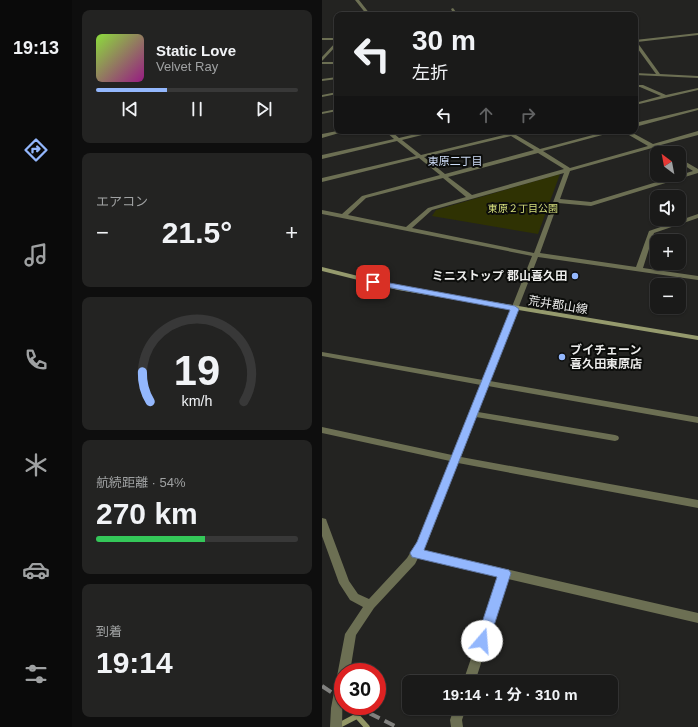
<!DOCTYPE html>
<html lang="ja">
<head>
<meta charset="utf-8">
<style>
	:root { --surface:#1a1a19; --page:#232322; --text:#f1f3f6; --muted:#9fa1a2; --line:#383838; --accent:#93b7fd }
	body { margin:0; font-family:Helvetica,"Noto Sans JP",sans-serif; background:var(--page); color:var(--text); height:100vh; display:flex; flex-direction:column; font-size:15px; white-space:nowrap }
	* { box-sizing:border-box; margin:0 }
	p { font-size:13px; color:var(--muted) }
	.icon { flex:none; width:22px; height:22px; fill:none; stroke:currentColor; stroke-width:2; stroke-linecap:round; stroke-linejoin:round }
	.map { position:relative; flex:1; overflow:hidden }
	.details { display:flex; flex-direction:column; gap:10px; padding:10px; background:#0e0e0e; width:250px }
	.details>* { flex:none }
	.banner { position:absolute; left:12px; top:12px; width:304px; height:122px; border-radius:8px; box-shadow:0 1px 3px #0004,0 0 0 1px var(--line); background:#1a1a19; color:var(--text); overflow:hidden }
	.needle { width:26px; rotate:328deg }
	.fabs { position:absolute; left:328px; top:146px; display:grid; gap:8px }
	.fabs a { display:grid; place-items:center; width:36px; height:36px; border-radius:8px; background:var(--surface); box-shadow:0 1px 3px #0004,0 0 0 1px var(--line); font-size:20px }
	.speed { position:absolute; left:12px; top:663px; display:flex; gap:8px; font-size:20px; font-weight:700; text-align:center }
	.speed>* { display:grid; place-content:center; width:52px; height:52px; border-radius:50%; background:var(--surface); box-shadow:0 1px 3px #0004,0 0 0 1px var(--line); line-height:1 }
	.speed .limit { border:6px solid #d22; background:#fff; color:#111 }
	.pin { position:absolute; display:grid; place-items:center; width:34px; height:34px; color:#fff; margin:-17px; border-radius:8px; box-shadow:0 2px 6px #0006 }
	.me { position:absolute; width:44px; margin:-22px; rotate:18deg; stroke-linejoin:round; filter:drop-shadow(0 0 3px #0008) }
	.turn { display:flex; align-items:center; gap:14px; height:84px; padding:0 12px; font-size:18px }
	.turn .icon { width:52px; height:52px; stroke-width:2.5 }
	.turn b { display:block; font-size:28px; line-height:34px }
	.lanes { display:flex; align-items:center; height:38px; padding:0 12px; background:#0003; justify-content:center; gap:20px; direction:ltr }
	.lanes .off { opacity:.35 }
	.big { font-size:30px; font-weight:700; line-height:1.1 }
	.details .widget { flex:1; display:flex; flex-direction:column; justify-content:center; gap:6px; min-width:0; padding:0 14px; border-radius:8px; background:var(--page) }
	.details .dial { align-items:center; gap:0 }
	.dial svg { height:104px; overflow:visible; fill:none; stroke:var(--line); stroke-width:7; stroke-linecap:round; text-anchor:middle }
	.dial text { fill:var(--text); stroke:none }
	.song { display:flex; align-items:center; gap:12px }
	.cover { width:48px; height:48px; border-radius:6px; background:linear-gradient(135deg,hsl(90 70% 55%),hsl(310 70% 35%)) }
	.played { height:4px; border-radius:2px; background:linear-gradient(90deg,var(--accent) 35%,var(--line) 35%) }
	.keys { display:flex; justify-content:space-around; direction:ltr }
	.heat { display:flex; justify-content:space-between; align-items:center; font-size:22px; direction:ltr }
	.charge { height:6px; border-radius:3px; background:linear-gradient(90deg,#34c759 54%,var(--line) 0) }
	.trip { position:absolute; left:80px; top:675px; width:216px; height:40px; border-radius:8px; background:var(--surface); box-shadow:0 1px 3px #0004,0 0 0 1px var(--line); font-weight:700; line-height:40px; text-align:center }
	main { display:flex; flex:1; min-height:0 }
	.tab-bar { display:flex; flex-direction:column; width:72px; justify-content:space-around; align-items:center; background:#0a0a0a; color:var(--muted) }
	.tab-bar .icon { width:28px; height:28px }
	.tab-bar .selected { color:var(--accent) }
	.tab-bar b { font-size:18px; color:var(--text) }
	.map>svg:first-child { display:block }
	.green { fill:#2f3203 }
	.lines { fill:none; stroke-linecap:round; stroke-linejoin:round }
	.stream { stroke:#939766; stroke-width:5.5 }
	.minor { fill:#6c6f53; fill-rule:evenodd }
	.secondary { fill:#959a6d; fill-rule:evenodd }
	.rail { stroke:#81817f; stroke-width:4; stroke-dasharray:11 5.5; stroke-linecap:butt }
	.route { fill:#93b7fd; stroke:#6077a4 }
	.poi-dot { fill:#93b7fd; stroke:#0c0d0b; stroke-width:1.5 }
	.labels { text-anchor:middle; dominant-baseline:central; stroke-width:4; stroke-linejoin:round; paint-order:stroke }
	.far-park-label { font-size:10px; fill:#d6df7d; stroke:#0c0d0b }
	.far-neighbourhood-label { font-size:11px; fill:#ceddf8; stroke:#0c0d0b }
	.poi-label { font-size:12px; font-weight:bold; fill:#ececeb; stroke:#0c0d0b; text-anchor:end }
	.street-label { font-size:12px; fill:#ececeb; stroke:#0c0d0b }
</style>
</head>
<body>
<main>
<nav class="tab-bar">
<b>19:13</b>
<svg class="icon selected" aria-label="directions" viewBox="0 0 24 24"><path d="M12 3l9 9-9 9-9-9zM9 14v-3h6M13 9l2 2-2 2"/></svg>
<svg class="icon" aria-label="music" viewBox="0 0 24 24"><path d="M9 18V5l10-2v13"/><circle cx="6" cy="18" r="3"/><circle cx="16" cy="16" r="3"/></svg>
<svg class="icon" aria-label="phone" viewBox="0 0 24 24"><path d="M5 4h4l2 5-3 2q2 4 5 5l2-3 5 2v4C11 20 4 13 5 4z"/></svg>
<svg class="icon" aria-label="climate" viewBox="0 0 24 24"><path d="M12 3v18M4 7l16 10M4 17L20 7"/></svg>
<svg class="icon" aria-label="car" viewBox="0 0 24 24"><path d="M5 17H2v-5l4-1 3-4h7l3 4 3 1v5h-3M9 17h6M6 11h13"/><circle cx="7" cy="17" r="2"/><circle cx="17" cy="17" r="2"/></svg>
<svg class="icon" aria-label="filters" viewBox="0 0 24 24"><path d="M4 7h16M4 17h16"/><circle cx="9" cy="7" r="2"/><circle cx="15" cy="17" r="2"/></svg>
</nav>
<section class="details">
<div class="widget">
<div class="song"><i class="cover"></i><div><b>Static Love</b><p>Velvet Ray</p></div></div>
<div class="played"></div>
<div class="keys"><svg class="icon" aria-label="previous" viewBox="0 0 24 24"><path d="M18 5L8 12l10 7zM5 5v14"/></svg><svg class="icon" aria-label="pause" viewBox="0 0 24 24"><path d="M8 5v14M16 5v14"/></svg><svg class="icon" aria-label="next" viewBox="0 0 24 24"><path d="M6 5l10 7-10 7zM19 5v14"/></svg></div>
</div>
<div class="widget"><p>エアコン</p>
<div class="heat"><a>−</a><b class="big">21.5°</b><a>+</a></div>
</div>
<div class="widget dial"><svg viewBox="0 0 100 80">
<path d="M14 69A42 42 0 1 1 86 69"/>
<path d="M14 69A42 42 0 0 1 8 46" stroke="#93b7fd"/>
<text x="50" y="56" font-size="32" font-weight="700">19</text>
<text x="50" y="72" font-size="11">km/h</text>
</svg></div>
<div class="widget"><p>航続距離 · 54%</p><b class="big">270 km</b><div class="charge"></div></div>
<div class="widget"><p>到着</p><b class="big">19:14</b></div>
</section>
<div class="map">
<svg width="376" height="727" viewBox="0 0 376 727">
	<rect width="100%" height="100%" fill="#232321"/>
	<path class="green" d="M 238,174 L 216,234 L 110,216 L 114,210 Z"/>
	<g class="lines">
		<path class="stream" d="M 14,727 L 35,716 L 45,727"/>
		<path class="minor" d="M 33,0 L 37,0 L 48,14 L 130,11 L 129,9 L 131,8 L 134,12 L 78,15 L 45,15 Z
			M 376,33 L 376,35 L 315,42 L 338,74 L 376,76 L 376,78 L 313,75 L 313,73 L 334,74 L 313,45 L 313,40 Z
			M 0,38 L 15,38 L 15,40 L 0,40 Z
			M 14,42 L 15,42 L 15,45 L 0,61 L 0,57 Z
			M 0,62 L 15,62 L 15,64 L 0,64 Z
			M 15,77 L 15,79 L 0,81 L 0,79 Z
			M 313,85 L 321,85 L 344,95 L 376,88 L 376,90 L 313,105 L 313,103 L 339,96 L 318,87 L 313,87 Z
			M 15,92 L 15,94 L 0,97 L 0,95 Z
			M 376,108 L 376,110 L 313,127 L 313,123 Z
			M 15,109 L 15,111 L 0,114 L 0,112 Z
			M 15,131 L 24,131 L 0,138 L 0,134 Z
			M 63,131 L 69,131 L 77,138 L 106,131 L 116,131 L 80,140 L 99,155 L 186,134 L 182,131 L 189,131 L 191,132 L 206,131 L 194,135 L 218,149 L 286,131 L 295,131 L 221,151 L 248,168 L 326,146 L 300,131 L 307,131 L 331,144 L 376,131 L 376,135 L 335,146 L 346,153 L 339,153 L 330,148 L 248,171 L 238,199 L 269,202 L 371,171 L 357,162 L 357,158 L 376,169 L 376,173 L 269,206 L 236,203 L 218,253 L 314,267 L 327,231 L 376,214 L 376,218 L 332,233 L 321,268 L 376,276 L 376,280 L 216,257 L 168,381 L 376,417 L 376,423 L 166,386 L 156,412 L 293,435 L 296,436 L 297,438 L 296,440 L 293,441 L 154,417 L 139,457 L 376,500 L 376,508 L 136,463 L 105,543 L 101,550 L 376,613 L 376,623 L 186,579 L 153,682 L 141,682 L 177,576 L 96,558 L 93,564 L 52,608 L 34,635 L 28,672 L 21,672 L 20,727 L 8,727 L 9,708 L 23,634 L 41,607 L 28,600 L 17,583 L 0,536 L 0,518 L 4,519 L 5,522 L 27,581 L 36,594 L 47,599 L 85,558 L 95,542 L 128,461 L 0,433 L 0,427 L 130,455 L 159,385 L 0,356 L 0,352 L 161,380 L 210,256 L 0,214 L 0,210 L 20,214 L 40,196 L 118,175 L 97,158 L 0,182 L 0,178 L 94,156 L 75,141 L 0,159 L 0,155 L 72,139 ZM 189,136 L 212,150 L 123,174 L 102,157 ZM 216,153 L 242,169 L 150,195 L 126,177 ZM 242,173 L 212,253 L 90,228 L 110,210 ZM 121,178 L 144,197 L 106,208 L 84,227 L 26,215 L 44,198 Z
			M 132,708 L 144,708 L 140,720 L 141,727 L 129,727 L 128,720 Z"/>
		<path class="secondary" d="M 0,267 L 76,286 L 376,336 L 376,340 L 76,290 L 0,271 Z"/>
		<path class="rail" d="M 0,686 L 21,700
			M 33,706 L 75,727"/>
	</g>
	<path class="route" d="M 51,280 L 193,306 L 197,309 L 102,550 L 187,570 L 189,573 L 167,641 L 165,645 L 160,647 L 155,645 L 154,641 L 175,577 L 94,558 L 90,557 L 88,553 L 95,542 L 188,310 L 48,284 L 48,281 Z"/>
	<g class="poi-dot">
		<circle cx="253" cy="276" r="4"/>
		<circle cx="240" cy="357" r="4"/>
	</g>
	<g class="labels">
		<g class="far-park-label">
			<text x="201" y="208">東原２丁目公園</text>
		</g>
		<g class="far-neighbourhood-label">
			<text x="133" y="161">東原二丁目</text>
		</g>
		<g class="poi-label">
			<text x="245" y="276">ミニストップ 郡山喜久田</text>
			<text x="248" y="350" text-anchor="start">ブイチェーン<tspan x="248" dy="14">喜久田東原店</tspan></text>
		</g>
		<g class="street-label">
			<text transform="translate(236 305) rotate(9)">荒井郡山線</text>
		</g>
	</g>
</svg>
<div class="fabs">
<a><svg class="needle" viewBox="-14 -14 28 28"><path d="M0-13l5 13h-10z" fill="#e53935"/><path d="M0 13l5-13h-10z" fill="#9fa1a2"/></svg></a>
<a><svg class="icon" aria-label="sound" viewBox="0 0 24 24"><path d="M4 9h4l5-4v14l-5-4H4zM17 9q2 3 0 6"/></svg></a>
<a>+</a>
<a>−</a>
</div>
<div class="speed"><div class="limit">30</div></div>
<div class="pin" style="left:51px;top:282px;background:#d93025"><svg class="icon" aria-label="arrive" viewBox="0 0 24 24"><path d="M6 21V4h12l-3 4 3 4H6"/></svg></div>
<svg class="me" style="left:160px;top:641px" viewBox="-20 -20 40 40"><circle r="19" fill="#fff"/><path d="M0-13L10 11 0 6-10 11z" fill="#93b7fd"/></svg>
<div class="trip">19:14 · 1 分 · 310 m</div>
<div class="banner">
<div class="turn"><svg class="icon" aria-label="left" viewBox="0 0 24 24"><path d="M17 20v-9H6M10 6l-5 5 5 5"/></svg><div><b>30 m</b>左折</div></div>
<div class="lanes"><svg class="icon" aria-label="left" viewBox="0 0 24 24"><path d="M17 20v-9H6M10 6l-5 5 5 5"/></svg><svg class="icon off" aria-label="ahead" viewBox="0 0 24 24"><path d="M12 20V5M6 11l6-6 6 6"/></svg><svg class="icon off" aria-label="right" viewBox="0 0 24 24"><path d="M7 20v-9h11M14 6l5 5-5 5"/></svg></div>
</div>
</div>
</main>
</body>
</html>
